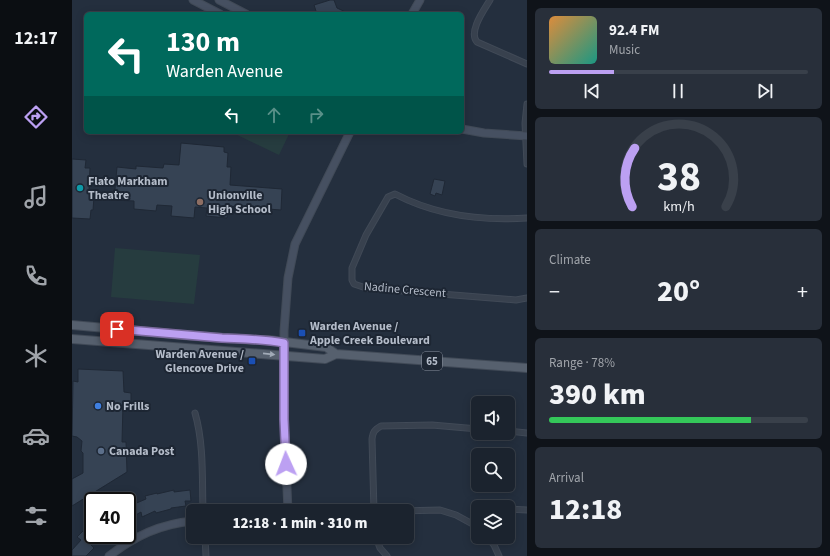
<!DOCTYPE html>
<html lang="en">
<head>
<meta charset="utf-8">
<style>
	:root { --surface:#1b232e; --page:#282f3a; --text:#f1f3f6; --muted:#a0a4aa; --line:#39404a; --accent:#bca0f2 }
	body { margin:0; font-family:"Source Sans 3",sans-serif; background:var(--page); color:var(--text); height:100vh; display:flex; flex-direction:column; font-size:15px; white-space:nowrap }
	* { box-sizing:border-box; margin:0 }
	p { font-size:13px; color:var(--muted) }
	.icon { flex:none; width:22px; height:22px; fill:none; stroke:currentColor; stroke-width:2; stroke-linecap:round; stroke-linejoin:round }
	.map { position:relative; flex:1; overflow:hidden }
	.details { display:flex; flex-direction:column; gap:8px; padding:8px; background:#0f1319; width:303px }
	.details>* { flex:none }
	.guide { position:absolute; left:12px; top:12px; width:380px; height:122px; border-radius:6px; box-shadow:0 2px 10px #0003,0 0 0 1px var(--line); background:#00695c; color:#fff; overflow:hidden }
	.controls { position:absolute; left:399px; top:396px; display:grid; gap:8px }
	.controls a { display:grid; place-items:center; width:44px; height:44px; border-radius:6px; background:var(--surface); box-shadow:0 2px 10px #0003,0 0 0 1px var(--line); font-size:20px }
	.speed { position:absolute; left:12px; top:492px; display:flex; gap:8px; font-size:20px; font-weight:700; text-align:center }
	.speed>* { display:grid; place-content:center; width:52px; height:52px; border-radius:50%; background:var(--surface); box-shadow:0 2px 10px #0003,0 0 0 1px var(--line); line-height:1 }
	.speed .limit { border:2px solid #111; border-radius:6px; background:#fff; color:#111 }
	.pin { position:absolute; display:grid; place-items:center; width:34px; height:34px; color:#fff; margin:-17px; border-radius:8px; box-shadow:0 2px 6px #0006 }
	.me { position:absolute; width:44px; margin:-22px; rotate:358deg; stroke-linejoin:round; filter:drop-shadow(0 0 3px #0008) }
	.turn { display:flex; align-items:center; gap:14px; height:84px; padding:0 16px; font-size:18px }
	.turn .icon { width:52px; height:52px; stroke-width:2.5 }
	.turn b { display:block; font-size:28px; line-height:34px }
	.lanes { display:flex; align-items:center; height:38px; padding:0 16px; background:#0003; justify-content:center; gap:20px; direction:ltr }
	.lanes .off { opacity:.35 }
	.big { font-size:30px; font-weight:800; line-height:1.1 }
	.details .card { flex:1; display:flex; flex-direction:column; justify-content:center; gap:6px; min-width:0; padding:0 14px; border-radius:6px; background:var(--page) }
	.details .dial { align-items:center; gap:0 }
	.dial svg { height:104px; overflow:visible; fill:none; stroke:var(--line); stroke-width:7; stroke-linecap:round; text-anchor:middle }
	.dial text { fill:var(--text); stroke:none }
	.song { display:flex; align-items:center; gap:12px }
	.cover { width:48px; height:48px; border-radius:6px; background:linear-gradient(135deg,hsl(30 70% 55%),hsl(170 70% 35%)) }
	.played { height:4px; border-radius:2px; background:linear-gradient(90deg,var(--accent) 25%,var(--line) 25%) }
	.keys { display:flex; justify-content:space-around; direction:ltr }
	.heat { display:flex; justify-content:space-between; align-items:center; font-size:22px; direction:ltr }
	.charge { height:6px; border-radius:3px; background:linear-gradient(90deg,#34c759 78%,var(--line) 0) }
	.trip { position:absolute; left:114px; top:504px; width:228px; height:40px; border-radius:6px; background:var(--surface); box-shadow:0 2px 10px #0003,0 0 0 1px var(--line); font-weight:800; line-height:40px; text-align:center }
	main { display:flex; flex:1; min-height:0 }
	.tabs { display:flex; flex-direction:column; width:72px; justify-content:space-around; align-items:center; background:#0b0e12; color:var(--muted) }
	.tabs .icon { width:28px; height:28px }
	.tabs .on { color:var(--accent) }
	.tabs b { font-size:18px; color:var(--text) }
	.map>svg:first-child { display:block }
	.green { fill:#263c3f }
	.building { fill:#364354; stroke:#1f2835 }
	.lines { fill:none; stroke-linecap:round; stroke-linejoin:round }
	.street-casing { stroke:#414a57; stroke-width:7 }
	.secondary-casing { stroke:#414a57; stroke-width:9 }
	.primary-casing { stroke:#414a57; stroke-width:10 }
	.street { stroke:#38414e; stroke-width:5 }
	.secondary { stroke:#465061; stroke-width:7 }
	.primary { stroke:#56606e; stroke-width:8 }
	.oneway { fill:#a1aab7 }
	.route-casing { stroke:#7a689d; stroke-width:10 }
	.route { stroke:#bca0f2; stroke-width:7 }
	.culture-dot { fill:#0f9aa8; stroke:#1d2633; stroke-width:1.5 }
	.education-dot { fill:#8d6e63; stroke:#1d2633; stroke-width:1.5 }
	.transit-dot { fill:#1a4fb4; stroke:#1d2633; stroke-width:1.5 }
	.shop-dot { fill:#3f7fe0; stroke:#1d2633; stroke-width:1.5 }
	.service-dot { fill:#5c6f8a; stroke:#1d2633; stroke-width:1.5 }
	.labels { text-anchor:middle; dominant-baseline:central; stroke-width:4; stroke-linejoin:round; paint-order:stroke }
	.shield { fill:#1d2633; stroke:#878f9c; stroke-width:1 }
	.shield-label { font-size:11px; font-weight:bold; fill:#b4bcc9 }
	.poi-label { font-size:12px; font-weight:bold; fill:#b4bcc9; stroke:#1d2633; text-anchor:start }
	.street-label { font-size:12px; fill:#b4bcc9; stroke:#1d2633 }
</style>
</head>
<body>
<main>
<nav class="tabs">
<b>12:17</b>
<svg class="icon on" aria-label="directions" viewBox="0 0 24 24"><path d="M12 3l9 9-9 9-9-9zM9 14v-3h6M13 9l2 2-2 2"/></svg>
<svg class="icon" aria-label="music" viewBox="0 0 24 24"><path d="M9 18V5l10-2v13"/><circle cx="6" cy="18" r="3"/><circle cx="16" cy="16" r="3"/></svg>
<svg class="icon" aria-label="phone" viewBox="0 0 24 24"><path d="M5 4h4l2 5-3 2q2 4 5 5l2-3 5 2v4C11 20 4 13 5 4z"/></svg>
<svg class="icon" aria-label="climate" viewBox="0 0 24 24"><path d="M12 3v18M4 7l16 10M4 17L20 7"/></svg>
<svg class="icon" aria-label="car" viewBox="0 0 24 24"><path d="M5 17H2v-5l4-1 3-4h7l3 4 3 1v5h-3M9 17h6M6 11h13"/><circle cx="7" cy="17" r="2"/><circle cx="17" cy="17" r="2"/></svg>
<svg class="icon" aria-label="filters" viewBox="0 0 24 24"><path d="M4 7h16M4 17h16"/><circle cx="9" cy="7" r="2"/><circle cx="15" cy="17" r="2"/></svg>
</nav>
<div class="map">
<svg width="455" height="556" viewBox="0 0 455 556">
	<rect width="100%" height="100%" fill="#242f3e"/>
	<path class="green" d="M 159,132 L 218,132 L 207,155 Z
		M 43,248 L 128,255 L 122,304 L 39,297 Z"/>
	<path class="building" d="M 258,0 L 262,0 L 265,8 L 278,14 L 245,14 L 242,5 Z
		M 109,143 L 152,147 L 152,152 L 156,153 L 155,167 L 159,167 L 158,185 L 210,189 L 209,210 L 156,206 L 155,218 L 134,216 L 135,208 L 123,207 L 122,218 L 99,216 L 100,206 L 85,205 L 84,211 L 62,209 L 62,201 L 42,200 L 45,167 L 64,169 L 64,166 L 91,168 L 92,164 L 107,165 Z
		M 0,159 L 14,160 L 13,168 L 18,168 L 17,189 L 20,190 L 19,197 L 22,197 L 21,210 L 19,210 L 18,219 L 0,218 Z
		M 362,179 L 373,181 L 370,195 L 364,193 L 363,196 L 358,194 Z
		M 6,369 L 51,371 L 52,392 L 59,393 L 59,405 L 51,404 L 50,442 L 54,442 L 55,472 L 0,506 L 0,479 L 11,473 L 11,453 L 9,451 L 10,441 L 5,437 L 0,436 L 1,381 L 6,382 Z
		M 102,490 L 102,492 L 118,490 L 119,501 L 113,501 L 114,506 L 99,508 L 99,509 L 84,513 L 83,511 L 70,517 L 69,512 L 55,520 L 55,507 L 74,499 L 73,496 L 85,493 L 85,494 Z
		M 21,527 L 21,535 L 30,535 L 19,545 L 22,548 L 14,556 L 0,556 L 0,550 L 9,540 L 5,537 L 11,531 L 13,534 Z"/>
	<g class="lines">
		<defs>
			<path id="street" d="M 418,0 C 412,10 396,32 405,42 L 455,64
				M 455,104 L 453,123 L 455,164
				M 455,218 C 410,221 363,215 323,194 L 316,197 L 294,235 L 280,268 L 280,280 L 282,284 L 294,288 L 444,300 L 455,298
				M 123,413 C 132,444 130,479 131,511
				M 436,431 L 455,433
				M 436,509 L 455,510
				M 302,511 L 300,439 C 301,432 302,430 309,426 L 360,425 L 406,429
				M 328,511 L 368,510 L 384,515 L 406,527
				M 133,537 L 134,556
				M 304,537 L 308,548 L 315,556
				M 415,537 L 422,545 L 427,556"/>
			<path id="secondary" d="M 121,0 L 148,14
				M 147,0 L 174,14
				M 340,14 L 348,0
				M 390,129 L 412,133 L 455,136
				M 216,511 L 212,419 L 212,331 L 216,278 L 223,244 L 278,132
				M 37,556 C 63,536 88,524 121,521"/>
			<path id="primary" d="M 0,325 L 122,336 L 185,340 L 196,340 L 254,347 L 264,354 L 455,368
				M 0,339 L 253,359 L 264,354"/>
		</defs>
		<use href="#street" class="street-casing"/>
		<use href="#secondary" class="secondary-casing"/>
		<use href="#primary" class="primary-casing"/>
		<use href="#street" class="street"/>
		<use href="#secondary" class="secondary"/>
		<use href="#primary" class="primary"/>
	</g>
	<defs><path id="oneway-solid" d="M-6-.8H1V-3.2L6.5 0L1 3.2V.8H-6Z"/></defs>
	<use class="oneway" href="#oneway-solid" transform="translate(197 354) rotate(6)"/>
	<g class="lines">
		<defs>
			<path id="route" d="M 45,329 C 80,332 115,335 150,338 C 171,339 192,339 212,343 L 212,419 L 214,464"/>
		</defs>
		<use href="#route" class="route-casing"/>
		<use href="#route" class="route"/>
	</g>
	<circle class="culture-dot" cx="8" cy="188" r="4"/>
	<circle class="education-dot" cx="128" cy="202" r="4"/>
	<g class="transit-dot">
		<rect x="226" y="329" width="8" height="8" rx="2"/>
		<rect x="176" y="357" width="8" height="8" rx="2"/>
	</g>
	<circle class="shop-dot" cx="26" cy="406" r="4"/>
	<circle class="service-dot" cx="29" cy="451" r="4"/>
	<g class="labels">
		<rect class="shield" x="350" y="352" width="20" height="18" rx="3"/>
		<g class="shield-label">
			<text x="360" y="361">65</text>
		</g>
		<g class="poi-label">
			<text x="16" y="181">Flato Markham<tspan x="16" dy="14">Theatre</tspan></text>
			<text x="136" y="195">Unionville<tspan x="136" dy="14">High School</tspan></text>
			<text x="238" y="326">Warden Avenue /<tspan x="238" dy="14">Apple Creek Boulevard</tspan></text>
			<text x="172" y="354" text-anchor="end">Warden Avenue /<tspan x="172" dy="14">Glencove Drive</tspan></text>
			<text x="34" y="406">No Frills</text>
			<text x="37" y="451">Canada Post</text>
		</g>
		<g class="street-label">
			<text transform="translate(333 290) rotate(5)">Nadine Crescent</text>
		</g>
	</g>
</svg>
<div class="controls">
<a><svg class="icon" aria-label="sound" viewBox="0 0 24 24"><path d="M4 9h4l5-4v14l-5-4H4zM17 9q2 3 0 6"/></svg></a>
<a><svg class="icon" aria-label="search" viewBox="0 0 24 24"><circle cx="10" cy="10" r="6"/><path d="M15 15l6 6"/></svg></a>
<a><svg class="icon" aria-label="layers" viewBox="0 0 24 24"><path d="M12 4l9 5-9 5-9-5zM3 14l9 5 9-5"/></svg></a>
</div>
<div class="speed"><div class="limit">40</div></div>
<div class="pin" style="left:45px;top:329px;background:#d93025"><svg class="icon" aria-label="arrive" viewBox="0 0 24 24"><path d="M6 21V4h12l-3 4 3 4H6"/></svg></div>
<svg class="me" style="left:214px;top:464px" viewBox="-20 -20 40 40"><circle r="19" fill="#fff"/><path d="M0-13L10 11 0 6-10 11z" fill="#bca0f2"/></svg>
<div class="trip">12:18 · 1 min · 310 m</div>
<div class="guide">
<div class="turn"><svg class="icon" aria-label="left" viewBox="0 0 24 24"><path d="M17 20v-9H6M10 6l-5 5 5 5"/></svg><div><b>130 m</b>Warden Avenue</div></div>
<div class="lanes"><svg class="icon" aria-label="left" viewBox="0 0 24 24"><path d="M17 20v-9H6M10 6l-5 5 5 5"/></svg><svg class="icon off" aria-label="ahead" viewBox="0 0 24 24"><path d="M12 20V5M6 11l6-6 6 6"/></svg><svg class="icon off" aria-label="right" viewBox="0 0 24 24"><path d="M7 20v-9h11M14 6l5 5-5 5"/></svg></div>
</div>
</div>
<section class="details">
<div class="card">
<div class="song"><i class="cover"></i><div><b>92.4 FM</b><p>Music</p></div></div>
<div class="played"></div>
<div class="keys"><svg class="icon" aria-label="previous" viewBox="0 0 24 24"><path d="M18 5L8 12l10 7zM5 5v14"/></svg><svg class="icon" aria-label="pause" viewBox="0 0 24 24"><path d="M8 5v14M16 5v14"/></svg><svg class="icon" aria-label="next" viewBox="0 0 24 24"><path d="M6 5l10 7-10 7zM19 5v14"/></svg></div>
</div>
<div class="card dial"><svg viewBox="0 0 100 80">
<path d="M14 69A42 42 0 1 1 86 69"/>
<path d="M14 69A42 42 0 0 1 16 24" stroke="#bca0f2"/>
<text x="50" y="56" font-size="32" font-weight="700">38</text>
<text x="50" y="72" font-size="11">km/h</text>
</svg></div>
<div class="card"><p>Climate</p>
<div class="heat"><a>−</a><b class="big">20°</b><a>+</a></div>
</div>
<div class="card"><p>Range · 78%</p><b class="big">390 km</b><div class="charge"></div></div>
<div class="card"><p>Arrival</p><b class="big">12:18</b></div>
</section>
</main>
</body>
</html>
